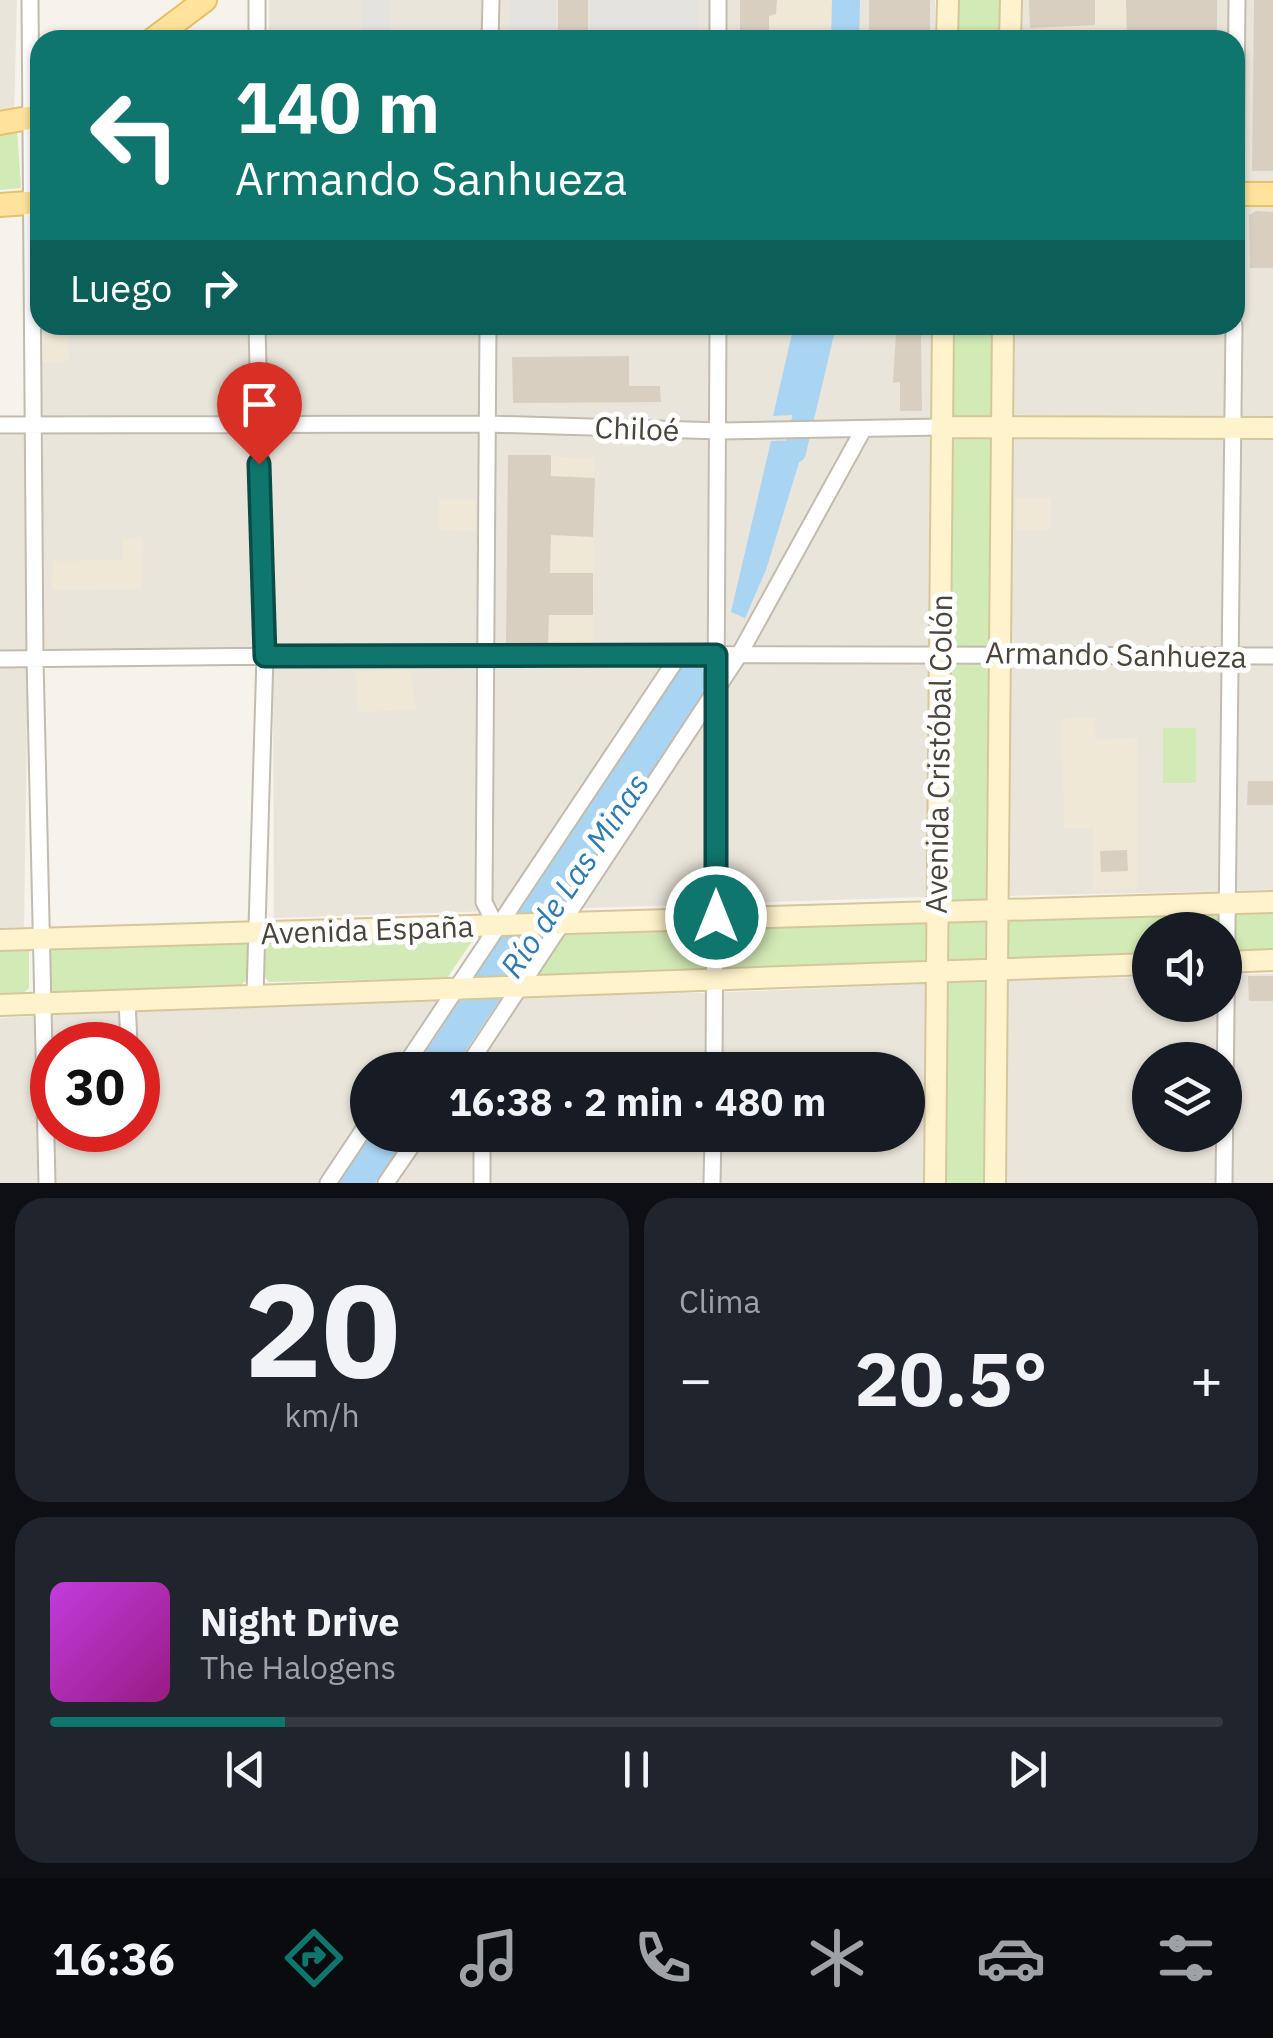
<!DOCTYPE html>
<html lang="es">
<head>
<meta charset="utf-8">
<style>
	:root { --surface:#171b24; --page:#20242c; --text:#f1f3f6; --muted:#9ea1a6; --line:#363941; --accent:#0f766e }
	body { margin:0; font-family:"IBM Plex Sans",sans-serif; background:var(--page); color:var(--text); height:100vh; display:flex; flex-direction:column; font-size:38px; white-space:nowrap }
	* { box-sizing:border-box; margin:0 }
	p { font-size:32px; color:var(--muted) }
	.icon { flex:none; width:55px; height:55px; fill:none; stroke:currentColor; stroke-width:2; stroke-linecap:round; stroke-linejoin:round }
	.map { position:relative; height:1183px; overflow:hidden }
	.drawer { display:flex; flex-direction:column; gap:15px; padding:15px; background:#0d0f14; flex:1 }
	.drawer>* { flex:none }
	.hud { position:absolute; left:30px; top:30px; width:1215px; height:305px; border-radius:30px; box-shadow:0 2px 8px #0004; background:#0f766e; color:#fff; overflow:hidden }
	.controls { position:absolute; left:1132px; top:912px; display:grid; gap:20px }
	.controls a { display:grid; place-items:center; width:110px; height:110px; border-radius:50%; background:var(--surface); box-shadow:0 2px 8px #0004; font-size:50px }
	.speed { position:absolute; left:30px; top:1022px; display:flex; gap:20px; font-size:50px; font-weight:700; text-align:center }
	.speed>* { display:grid; place-content:center; width:130px; height:130px; border-radius:50%; background:var(--surface); box-shadow:0 2px 8px #0004; line-height:1 }
	.speed .limit { border:15px solid #d22; background:#fff; color:#111 }
	.pin { position:absolute; display:grid; place-items:center; width:85px; height:85px; color:#fff; margin:-102px -42px; border-radius:50% 50% 50% 0; rotate:-45deg; box-shadow:0 0 10px #0007 }
	.pin .icon { rotate:45deg }
	.me { position:absolute; width:110px; margin:-55px; rotate:0deg; stroke-linejoin:round; filter:drop-shadow(0 0 8px #0008) }
	.turn { display:flex; align-items:center; gap:35px; height:210px; padding:0 40px; font-size:45px }
	.turn .icon { width:130px; height:130px; stroke-width:2.5 }
	.turn b { display:block; font-size:70px; line-height:85px }
	.then { display:flex; align-items:center; height:95px; padding:0 40px; background:#0003; gap:20px; font-size:38px }
	.big { font-size:75px; font-weight:700; line-height:1.1 }
	.drawer .card { flex:1; display:flex; flex-direction:column; justify-content:center; gap:15px; min-width:0; padding:0 35px; border-radius:30px; background:var(--page) }
	.drawer .dial { align-items:center; gap:0 }
	.dial b { font-size:130px; line-height:1 }
	.song { display:flex; align-items:center; gap:30px }
	.cover { width:120px; height:120px; border-radius:15px; background:linear-gradient(135deg,hsl(290 70% 55%),hsl(310 70% 35%)) }
	.played { height:10px; border-radius:5px; background:linear-gradient(90deg,var(--accent) 20%,var(--line) 20%) }
	.keys { display:flex; justify-content:space-around; direction:ltr }
	.heat { display:flex; justify-content:space-between; align-items:center; font-size:55px; direction:ltr }
	.drawer .tiles { flex:1; display:grid; gap:15px; grid-template-columns:1fr 1fr }
	.card:last-child { grid-column:span 2 }
	.trip { position:absolute; left:350px; top:1052px; width:575px; height:100px; border-radius:50px; background:var(--surface); box-shadow:0 2px 8px #0004; font-weight:700; line-height:100px; text-align:center }
	.tab-bar { display:flex; height:160px; justify-content:space-around; align-items:center; background:#090b0e; color:var(--muted) }
	.tab-bar .icon { width:70px; height:70px }
	.tab-bar .current { color:var(--accent) }
	.tab-bar b { font-size:45px; color:var(--text) }
	.map>svg:first-child { display:block }
	.residential { fill:#eae5da; fill-rule:evenodd }
	.education { fill:#efe8d6 }
	.green { fill:#d2eab5 }
	.parking { fill:#e5e3e0 }
	.water { fill:#a9d4f2 }
	.lines { fill:none; stroke-linecap:round; stroke-linejoin:round }
	.river { stroke:#a9d4f2; stroke-width:22 }
	.building { fill:#d8cfc1 }
	.street-casing { stroke:#c2bbae; stroke-width:19 }
	.secondary-casing { stroke:#d6c79b; stroke-width:24 }
	.primary-casing { stroke:#e6c16a; stroke-width:26 }
	.street { stroke:#fff; stroke-width:15 }
	.secondary { stroke:#fff3cd; stroke-width:20 }
	.primary { stroke:#ffe39c; stroke-width:22 }
	.route-casing { stroke:#0a4d48; stroke-width:25 }
	.route { stroke:#0f766e; stroke-width:18 }
	.labels { text-anchor:middle; dominant-baseline:central; stroke-width:10; stroke-linejoin:round; paint-order:stroke }
	.street-label { font-size:30px; fill:#4b4439; stroke:#fff }
	.water-label { font-size:32px; font-style:italic; fill:#2e7ab2; stroke:#fff }
</style>
</head>
<body>
<div class="map">
<svg width="1273" height="1183" viewBox="0 0 1273 1183">
	<rect width="100%" height="100%" fill="#f6f3ec"/>
	<path class="residential" d="M 0,0 L 17,0 L 14,116 L 0,117 Z
		M 269,0 L 935,0 L 935,40 L 269,40 Z
		M 1018,0 L 1273,0 L 1273,890 L 1006,896 L 1012,325 L 1235,325 L 1235,40 L 1017,40 Z
		M 40,325 L 933,325 L 926,897 L 274,918 L 273,647 L 28,652 L 24,927 L 0,928 L 0,435 L 41,434 Z
		M 1273,974 L 1273,1183 L 1005,1183 L 1005,980 L 1150,977 L 1150,1005 L 1225,1005 L 1225,975 ZM 1150,1060 L 1225,1060 L 1225,1135 L 1150,1135 Z
		M 925,984 L 928,1183 L 0,1183 L 0,1018 L 433,995 L 709,993 ZM 52,1045 L 138,1045 L 138,1130 L 52,1130 ZM 368,1070 L 908,1070 L 908,1135 L 368,1135 Z"/>
	<path class="education" d="M 740,0 L 832,0 L 831,40 L 739,40 Z
		M 1095,0 L 1126,0 L 1127,40 L 1031,40 L 1031,28 L 1095,25 Z
		M 68,332 L 69,361 L 42,362 L 41,333 Z
		M 508,455 L 594,458 L 593,649 L 506,648 Z
		M 1016,498 L 1051,498 L 1050,530 L 1016,530 Z
		M 439,499 L 476,500 L 475,531 L 439,530 Z
		M 123,539 L 143,539 L 142,589 L 52,590 L 53,561 L 123,560 Z
		M 409,669 L 416,710 L 359,712 L 356,672 Z
		M 1094,718 L 1095,740 L 1137,738 L 1137,889 L 1093,889 L 1094,828 L 1064,828 L 1062,719 Z"/>
	<path class="green" d="M 952,0 L 1006,0 L 1006,40 L 952,40 Z
		M 17,128 L 21,188 L 0,190 L 0,130 Z
		M 949,325 L 1002,325 L 995,903 L 945,904 Z
		M 1163,728 L 1196,728 L 1196,783 L 1163,783 Z
		M 1273,909 L 1273,955 L 1225,956 L 1225,930 L 1150,930 L 1150,958 L 535,977 L 568,929 Z
		M 466,932 L 473,940 L 447,978 L 269,982 L 264,976 L 264,943 L 272,935 Z
		M 242,936 L 250,945 L 249,978 L 241,985 L 52,992 L 46,986 L 46,951 L 52,942 Z
		M 24,944 L 29,951 L 29,988 L 23,993 L 0,994 L 0,945 Z
		M 990,979 L 989,1183 L 942,1183 L 943,980 Z"/>
	<path class="parking" d="M 361,0 L 389,0 L 390,40 L 362,40 Z
		M 510,0 L 555,0 L 556,31 L 509,32 Z
		M 590,0 L 699,0 L 698,40 L 590,40 Z"/>
	<path class="water" d="M 832,0 L 860,0 L 859,40 L 831,40 Z
		M 794,325 L 830,325 L 810,414 L 773,416 Z
		M 806,440 L 766,570 L 745,618 L 731,612 L 771,441 Z
		M 684,657 L 701,666 L 707,679 L 702,695 L 453,1070 L 414,1070 Z
		M 369,1135 L 408,1135 L 375,1183 L 336,1183 Z"/>
	<g class="lines">
		<path class="river" d="M 795,452 L 825,325"/>
	</g>
	<path class="building" d="M 558,0 L 588,0 L 588,40 L 558,40 Z
		M 740,0 L 777,0 L 776,14 L 769,16 L 769,40 L 740,40 Z
		M 869,0 L 930,0 L 930,40 L 869,40 Z
		M 1029,0 L 1095,0 L 1095,25 L 1030,28 Z
		M 1126,0 L 1217,0 L 1217,40 L 1127,40 Z
		M 1254,0 L 1273,0 L 1273,171 L 1252,171 Z
		M 1256,211 L 1273,212 L 1273,268 L 1250,268 L 1249,215 Z
		M 896,333 L 921,333 L 922,411 L 900,411 L 900,382 L 893,383 Z
		M 629,356 L 629,386 L 660,386 L 661,402 L 513,403 L 512,357 Z
		M 508,455 L 551,455 L 551,476 L 595,478 L 593,537 L 551,535 L 550,573 L 593,573 L 593,615 L 549,615 L 548,643 L 506,643 Z
		M 1248,781 L 1273,781 L 1273,805 L 1247,805 Z
		M 1127,850 L 1128,871 L 1101,872 L 1100,851 Z
		M 1248,976 L 1273,976 L 1273,1001 L 1249,1001 Z"/>
	<g class="lines">
		<defs>
			<path id="street" d="M 30,0 L 35,659 L 47,1183
				M 257,0 L 257,40
				M 490,40 L 491,0
				M 718,40 L 718,0
				M 1235,200 L 1237,0
				M 488,325 L 484,902 L 495,924
				M 0,425 L 488,424 L 721,431 L 941,427
				M 0,659 L 485,654 L 1273,656
				M 255,995 L 265,656 L 257,325
				M 127,999 L 129,1045
				M 402,1070 L 680,654
				M 465,1070 L 739,655 L 863,430
				M 714,1070 L 718,325
				M 482,1135 L 482,1183
				M 328,1183 L 368,1123
				M 386,1183 L 419,1135
				M 712,1183 L 713,1135
				M 1224,1183 L 1234,325"/>
			<path id="secondary" d="M 947,40 L 948,0
				M 1010,40 L 1011,0
				M 941,427 L 1273,428
				M 0,940 L 1273,902
				M 1225,962 L 1273,960
				M 0,1005 L 1150,964
				M 935,1183 L 943,325
				M 995,1183 L 1003,325"/>
			<path id="primary" d="M 152,40 L 205,0
				M 0,123 L 40,116
				M 1235,194 L 1273,194
				M 0,205 L 40,202"/>
		</defs>
		<use href="#street" class="street-casing"/>
		<use href="#secondary" class="secondary-casing"/>
		<use href="#primary" class="primary-casing"/>
		<use href="#street" class="street"/>
		<use href="#secondary" class="secondary"/>
		<use href="#primary" class="primary"/>
	</g>
	<g class="lines">
		<defs>
			<path id="route" d="M 259,464 L 265,656 L 716,655 L 716,917"/>
		</defs>
		<use href="#route" class="route-casing"/>
		<use href="#route" class="route"/>
	</g>
	<g class="labels">
		<g class="street-label">
			<text transform="translate(637 428) rotate(2)">Chiloé</text>
			<text transform="translate(1116 654) rotate(1)">Armando Sanhueza</text>
			<text transform="translate(938 754) rotate(-89)">Avenida Cristóbal Colón</text>
			<text transform="translate(367 929) rotate(-2)">Avenida España</text>
		</g>
		<g class="water-label">
			<text transform="translate(574 875) rotate(-56)">Río de Las Minas</text>
		</g>
	</g>
</svg>
<div class="controls">
<a><svg class="icon" aria-label="sound" viewBox="0 0 24 24"><path d="M4 9h4l5-4v14l-5-4H4zM17 9q2 3 0 6"/></svg></a>
<a><svg class="icon" aria-label="layers" viewBox="0 0 24 24"><path d="M12 4l9 5-9 5-9-5zM3 14l9 5 9-5"/></svg></a>
</div>
<div class="speed"><div class="limit">30</div></div>
<div class="pin" style="left:259px;top:464px;background:#d93025"><svg class="icon" aria-label="arrive" viewBox="0 0 24 24"><path d="M6 21V4h12l-3 4 3 4H6"/></svg></div>
<svg class="me" style="left:716px;top:917px" viewBox="-20 -20 40 40"><circle r="17" fill="#0f766e" stroke="#fff" stroke-width="3"/><path d="M0-11L8 9 0 5-8 9z" fill="#fff"/></svg>
<div class="trip">16:38 · 2 min · 480 m</div>
<div class="hud">
<div class="turn"><svg class="icon" aria-label="left" viewBox="0 0 24 24"><path d="M17 20v-9H6M10 6l-5 5 5 5"/></svg><div><b>140 m</b>Armando Sanhueza</div></div>
<div class="then">Luego<svg class="icon" aria-label="right" viewBox="0 0 24 24"><path d="M7 20v-9h11M14 6l5 5-5 5"/></svg></div>
</div>
</div>
<section class="drawer">
<div class="tiles">
<div class="card dial"><b>20</b><p>km/h</p></div>
<div class="card"><p>Clima</p>
<div class="heat"><a>−</a><b class="big">20.5°</b><a>+</a></div>
</div>
<div class="card">
<div class="song"><i class="cover"></i><div><b>Night Drive</b><p>The Halogens</p></div></div>
<div class="played"></div>
<div class="keys"><svg class="icon" aria-label="previous" viewBox="0 0 24 24"><path d="M18 5L8 12l10 7zM5 5v14"/></svg><svg class="icon" aria-label="pause" viewBox="0 0 24 24"><path d="M8 5v14M16 5v14"/></svg><svg class="icon" aria-label="next" viewBox="0 0 24 24"><path d="M6 5l10 7-10 7zM19 5v14"/></svg></div>
</div>
</div>
</section>
<nav class="tab-bar">
<b>16:36</b>
<svg class="icon current" aria-label="directions" viewBox="0 0 24 24"><path d="M12 3l9 9-9 9-9-9zM9 14v-3h6M13 9l2 2-2 2"/></svg>
<svg class="icon" aria-label="music" viewBox="0 0 24 24"><path d="M9 18V5l10-2v13"/><circle cx="6" cy="18" r="3"/><circle cx="16" cy="16" r="3"/></svg>
<svg class="icon" aria-label="phone" viewBox="0 0 24 24"><path d="M5 4h4l2 5-3 2q2 4 5 5l2-3 5 2v4C11 20 4 13 5 4z"/></svg>
<svg class="icon" aria-label="climate" viewBox="0 0 24 24"><path d="M12 3v18M4 7l16 10M4 17L20 7"/></svg>
<svg class="icon" aria-label="car" viewBox="0 0 24 24"><path d="M5 17H2v-5l4-1 3-4h7l3 4 3 1v5h-3M9 17h6M6 11h13"/><circle cx="7" cy="17" r="2"/><circle cx="17" cy="17" r="2"/></svg>
<svg class="icon" aria-label="filters" viewBox="0 0 24 24"><path d="M4 7h16M4 17h16"/><circle cx="9" cy="7" r="2"/><circle cx="15" cy="17" r="2"/></svg>
</nav>
</body>
</html>
